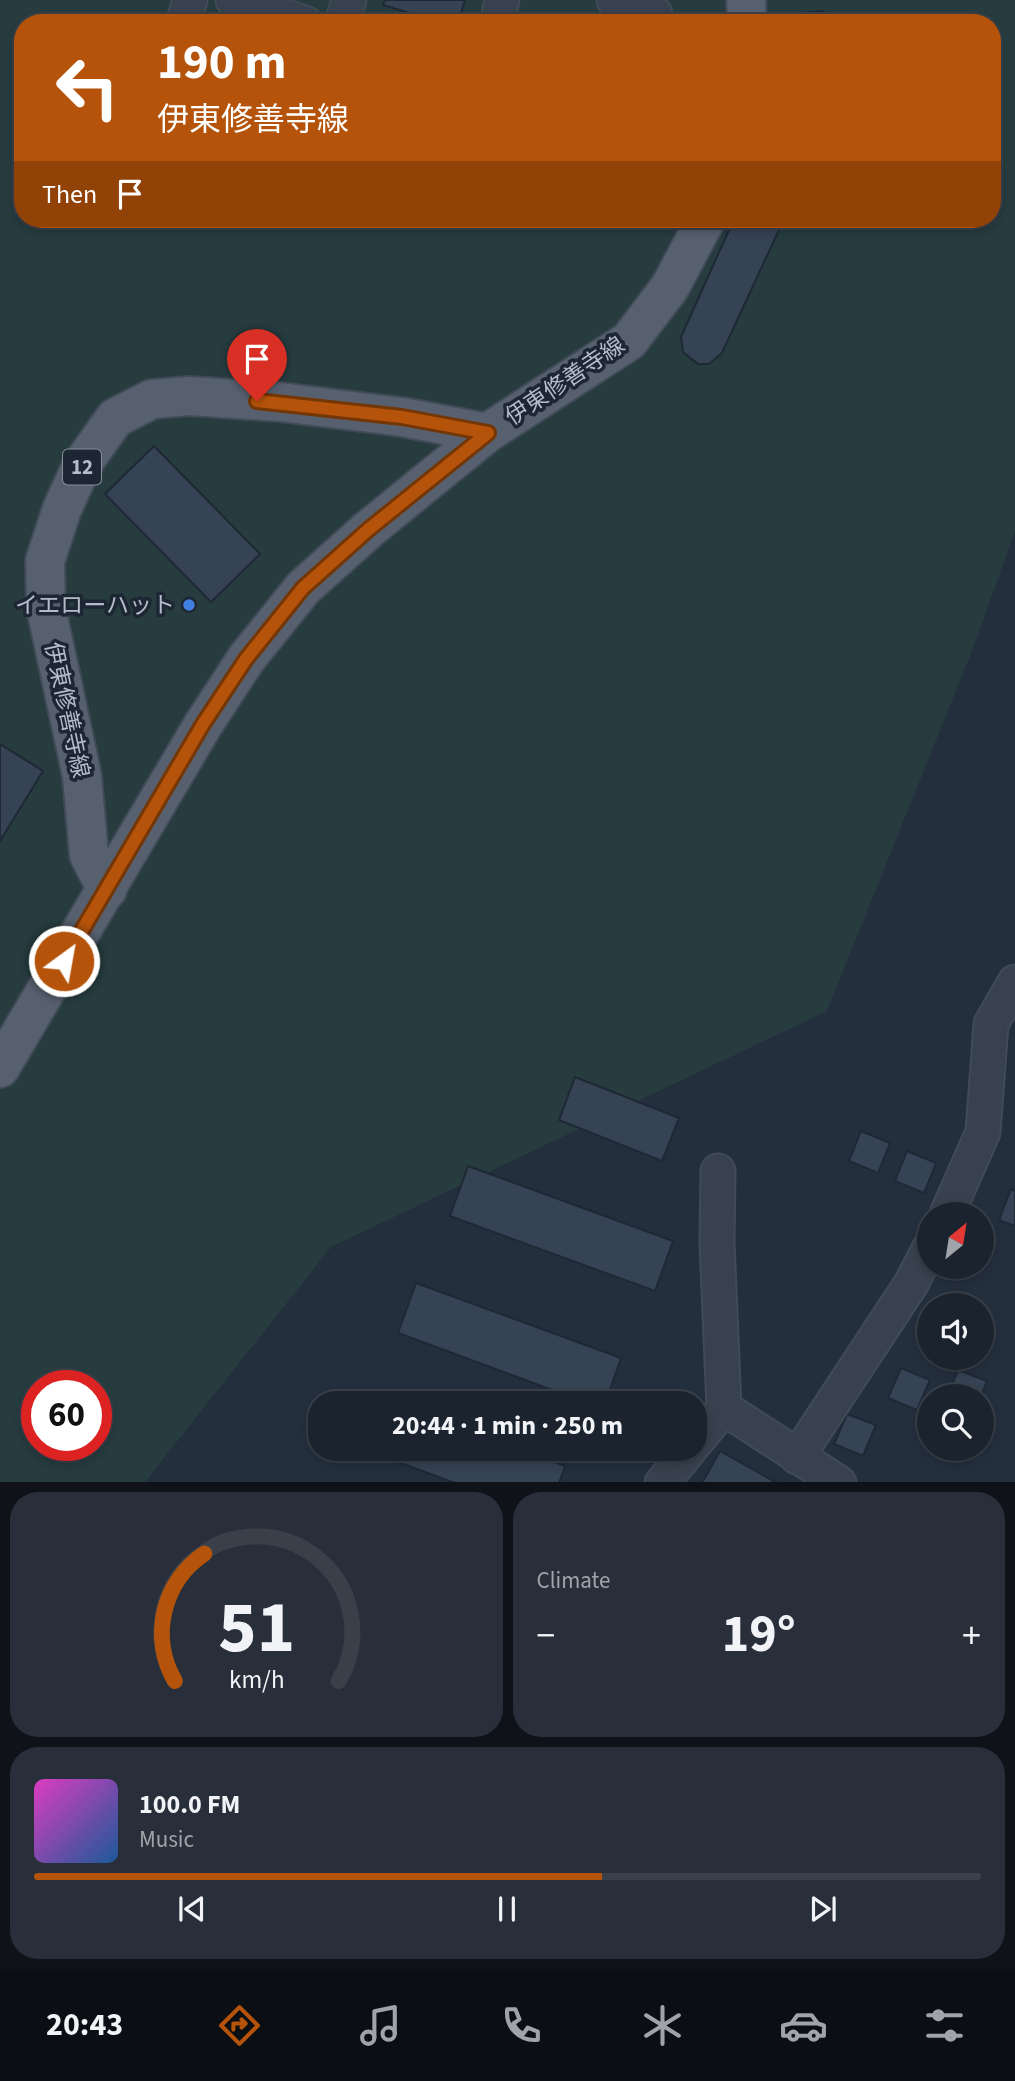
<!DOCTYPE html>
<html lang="en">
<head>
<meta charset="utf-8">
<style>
	:root { --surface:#1b232e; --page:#282f3a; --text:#f1f3f6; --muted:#a0a4aa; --line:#39404a; --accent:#b45309 }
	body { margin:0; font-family:"Source Sans 3","Noto Sans JP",sans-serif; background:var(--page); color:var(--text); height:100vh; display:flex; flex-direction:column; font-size:26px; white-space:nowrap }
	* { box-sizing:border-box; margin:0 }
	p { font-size:23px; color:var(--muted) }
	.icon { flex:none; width:38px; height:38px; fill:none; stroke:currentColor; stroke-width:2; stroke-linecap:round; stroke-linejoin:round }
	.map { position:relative; height:1482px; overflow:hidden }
	.panel { display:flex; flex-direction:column; gap:10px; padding:10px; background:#0f1319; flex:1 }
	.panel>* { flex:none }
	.guide { position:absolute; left:14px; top:14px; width:987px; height:214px; border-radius:28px; box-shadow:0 4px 10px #0003,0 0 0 2px var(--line); background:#b45309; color:#fff; overflow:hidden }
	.needle { width:46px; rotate:30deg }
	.buttons { position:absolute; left:917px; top:1202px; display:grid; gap:14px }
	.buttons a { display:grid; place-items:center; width:77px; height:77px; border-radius:50%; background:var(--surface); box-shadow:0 4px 10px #0003,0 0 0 2px var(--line); font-size:35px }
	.speed { position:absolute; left:21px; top:1370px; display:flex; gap:14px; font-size:35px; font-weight:700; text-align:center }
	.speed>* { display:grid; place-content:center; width:91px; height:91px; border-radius:50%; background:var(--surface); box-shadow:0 4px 10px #0003,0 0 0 2px var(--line); line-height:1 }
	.speed .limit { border:10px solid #d22; background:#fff; color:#111 }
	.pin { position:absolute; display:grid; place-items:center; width:60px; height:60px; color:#fff; margin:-72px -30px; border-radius:50% 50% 50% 0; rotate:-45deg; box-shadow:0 0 7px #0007 }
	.pin .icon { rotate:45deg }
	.me { position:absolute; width:77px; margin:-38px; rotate:32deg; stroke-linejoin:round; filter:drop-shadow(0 0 5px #0008) }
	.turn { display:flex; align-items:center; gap:24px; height:147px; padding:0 28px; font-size:32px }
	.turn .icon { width:91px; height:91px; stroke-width:2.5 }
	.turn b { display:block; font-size:49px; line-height:60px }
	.then { display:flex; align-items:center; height:66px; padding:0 28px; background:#0003; gap:14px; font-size:26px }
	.big { font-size:52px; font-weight:700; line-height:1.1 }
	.panel .widget { flex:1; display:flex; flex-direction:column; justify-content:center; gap:10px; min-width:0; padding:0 24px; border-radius:28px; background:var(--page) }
	.panel .dial { align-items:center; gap:0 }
	.dial svg { height:182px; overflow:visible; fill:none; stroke:var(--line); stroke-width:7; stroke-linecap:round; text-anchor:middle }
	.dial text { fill:var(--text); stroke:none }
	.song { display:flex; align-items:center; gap:21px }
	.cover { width:84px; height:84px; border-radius:10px; background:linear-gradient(135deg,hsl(310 70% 55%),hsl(210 70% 35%)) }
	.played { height:7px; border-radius:4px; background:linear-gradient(90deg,var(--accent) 60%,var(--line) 60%) }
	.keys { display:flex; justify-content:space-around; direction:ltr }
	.heat { display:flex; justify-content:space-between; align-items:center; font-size:38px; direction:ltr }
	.panel .tiles { flex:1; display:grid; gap:10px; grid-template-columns:1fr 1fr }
	.widget:last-child { grid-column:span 2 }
	.trip { position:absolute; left:308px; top:1391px; width:399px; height:70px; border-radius:28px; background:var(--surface); box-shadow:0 4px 10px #0003,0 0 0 2px var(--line); font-weight:700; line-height:70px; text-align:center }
	.menu { display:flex; height:112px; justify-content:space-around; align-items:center; background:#0b0e12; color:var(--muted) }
	.menu .icon { width:49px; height:49px }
	.menu .on { color:var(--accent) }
	.menu b { font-size:32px; color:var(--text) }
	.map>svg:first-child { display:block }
	.green { fill:#263c3f; fill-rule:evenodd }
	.building { fill:#364354; stroke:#1f2835; stroke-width:2 }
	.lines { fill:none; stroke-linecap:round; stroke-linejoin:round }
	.minor-casing { stroke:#414a57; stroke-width:37 }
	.major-casing { stroke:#414a57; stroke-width:42 }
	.minor { stroke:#38414e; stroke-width:33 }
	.major { stroke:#56606e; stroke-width:38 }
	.route-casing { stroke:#753606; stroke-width:18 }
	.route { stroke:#b45309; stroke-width:12 }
	.shop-dot { fill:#3f7fe0; stroke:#1d2633; stroke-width:2.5 }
	.labels { text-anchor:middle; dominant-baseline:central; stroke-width:7; stroke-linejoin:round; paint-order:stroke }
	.shield { fill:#1d2633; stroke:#878f9c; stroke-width:2 }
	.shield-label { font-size:21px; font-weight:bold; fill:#b4bcc9 }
	.street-label { font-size:23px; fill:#b4bcc9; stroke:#1d2633 }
	.poi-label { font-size:23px; fill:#b4bcc9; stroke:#1d2633; text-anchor:end }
</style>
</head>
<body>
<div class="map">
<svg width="1015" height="1483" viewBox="0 0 1015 1483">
	<rect width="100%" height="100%" fill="#242f3e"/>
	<path class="green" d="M 0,0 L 1015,0 L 1015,531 L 972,651 L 827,1011 L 331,1247 L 145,1482 L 0,1483 ZM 23,23 L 992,23 L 992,219 L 23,219 ZM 37,1386 L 96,1386 L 96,1446 L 37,1446 Z"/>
	<path class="building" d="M 385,0 L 465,0 L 458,23 L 443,23 L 383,5 Z
		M 822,11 L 843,23 L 787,23 L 803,13 Z
		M 734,219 L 784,219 L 722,353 L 709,364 L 698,364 L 683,352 L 681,337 Z
		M 154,446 L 260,554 L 211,602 L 105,494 Z
		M 0,744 L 43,771 L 0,841 Z
		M 575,1077 L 679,1118 L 662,1161 L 559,1120 Z
		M 861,1131 L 890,1143 L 878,1173 L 849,1161 Z
		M 907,1151 L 936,1163 L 924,1193 L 895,1181 Z
		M 468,1166 L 673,1241 L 655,1291 L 450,1216 Z
		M 1011,1189 L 1015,1191 L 1015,1226 L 999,1220 Z
		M 416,1283 L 621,1358 L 605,1404 L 590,1404 L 398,1333 Z
		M 937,1296 L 959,1306 L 933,1306 Z
		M 901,1368 L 930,1380 L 917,1410 L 888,1398 Z
		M 958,1370 L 987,1381 L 981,1396 L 947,1396 Z
		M 360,1391 L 395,1404 L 355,1404 Z
		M 847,1414 L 876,1425 L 863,1456 L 834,1444 Z
		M 363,1449 L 518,1449 L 565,1466 L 559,1483 L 455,1483 Z
		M 720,1451 L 777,1483 L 702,1483 Z"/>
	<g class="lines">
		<defs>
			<path id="minor" d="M 233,0 L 305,23
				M 614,0 L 655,14 L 652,23
				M 183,23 L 190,0
				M 342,23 L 349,0
				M 497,23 L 502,0
				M 947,1214 L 983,1132 L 991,1024 L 1015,982
				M 724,1408 L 839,1483
				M 695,1443 L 724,1408 L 717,1242 L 718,1171
				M 797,1457 L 911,1284 L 929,1249
				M 662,1483 L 690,1449"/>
			<path id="major" d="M 746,0 L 747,23
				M 107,890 L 89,855 L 82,776 L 46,608 L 45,561 L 62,509 L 83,463 L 115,418 L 152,399 L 190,396 L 280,402 L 402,417 L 487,433
				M 0,1068 L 203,725 L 246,659 L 303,588 L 369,529 L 487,433 L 629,341 L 670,287 L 706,219"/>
		</defs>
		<use href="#minor" class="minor-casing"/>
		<use href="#major" class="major-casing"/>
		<use href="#minor" class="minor"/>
		<use href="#major" class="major"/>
	</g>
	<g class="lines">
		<defs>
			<path id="route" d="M 64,961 L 203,724 L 246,659 L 303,588 L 369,529 L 488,433 L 402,417 L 257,401"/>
		</defs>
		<use href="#route" class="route-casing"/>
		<use href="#route" class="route"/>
	</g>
	<circle class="shop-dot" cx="189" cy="605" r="7"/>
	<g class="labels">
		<rect class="shield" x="63" y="449.5" width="38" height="35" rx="5"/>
		<g class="shield-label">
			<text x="82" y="467">12</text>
		</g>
		<g class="street-label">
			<text transform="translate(565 381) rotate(-34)">伊東修善寺線</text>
			<text transform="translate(67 710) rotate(78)">伊東修善寺線</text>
		</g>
		<g class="poi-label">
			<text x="175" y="605">イエローハット</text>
		</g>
	</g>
</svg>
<div class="buttons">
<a><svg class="needle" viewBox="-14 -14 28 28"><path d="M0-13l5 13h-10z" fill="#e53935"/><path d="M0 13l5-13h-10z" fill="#a0a4aa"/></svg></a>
<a><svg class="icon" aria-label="sound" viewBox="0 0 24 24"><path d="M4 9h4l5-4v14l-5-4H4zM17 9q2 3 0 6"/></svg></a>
<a><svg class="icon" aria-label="search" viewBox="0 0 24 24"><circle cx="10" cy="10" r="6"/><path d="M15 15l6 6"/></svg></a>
</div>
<div class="speed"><div class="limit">60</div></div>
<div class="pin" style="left:257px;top:401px;background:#d93025"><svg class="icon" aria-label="arrive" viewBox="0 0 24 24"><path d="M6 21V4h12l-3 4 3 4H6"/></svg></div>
<svg class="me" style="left:64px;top:961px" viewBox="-20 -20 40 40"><circle r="17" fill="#b45309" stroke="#fff" stroke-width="3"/><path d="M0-11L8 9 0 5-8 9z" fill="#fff"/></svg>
<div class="trip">20:44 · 1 min · 250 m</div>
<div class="guide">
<div class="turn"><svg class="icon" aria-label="left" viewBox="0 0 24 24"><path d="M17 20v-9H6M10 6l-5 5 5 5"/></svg><div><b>190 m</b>伊東修善寺線</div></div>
<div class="then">Then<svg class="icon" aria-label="arrive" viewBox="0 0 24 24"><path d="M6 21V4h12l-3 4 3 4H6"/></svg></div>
</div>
</div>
<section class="panel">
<div class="tiles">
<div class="widget dial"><svg viewBox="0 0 100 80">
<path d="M14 69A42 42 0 1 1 86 69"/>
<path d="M14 69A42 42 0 0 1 27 13" stroke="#b45309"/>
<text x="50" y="56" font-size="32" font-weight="700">51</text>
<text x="50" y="72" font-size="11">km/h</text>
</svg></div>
<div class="widget"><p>Climate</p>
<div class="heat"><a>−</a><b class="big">19°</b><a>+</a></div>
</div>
<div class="widget">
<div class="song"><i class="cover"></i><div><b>100.0 FM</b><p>Music</p></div></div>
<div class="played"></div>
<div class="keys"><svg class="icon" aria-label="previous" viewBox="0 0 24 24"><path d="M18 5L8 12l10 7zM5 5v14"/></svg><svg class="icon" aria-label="pause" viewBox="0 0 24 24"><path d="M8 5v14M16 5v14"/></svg><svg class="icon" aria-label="next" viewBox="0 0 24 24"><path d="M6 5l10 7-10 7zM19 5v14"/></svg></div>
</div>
</div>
</section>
<nav class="menu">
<b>20:43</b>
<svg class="icon on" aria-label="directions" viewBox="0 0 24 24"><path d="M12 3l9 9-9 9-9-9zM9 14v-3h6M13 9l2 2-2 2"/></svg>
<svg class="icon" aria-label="music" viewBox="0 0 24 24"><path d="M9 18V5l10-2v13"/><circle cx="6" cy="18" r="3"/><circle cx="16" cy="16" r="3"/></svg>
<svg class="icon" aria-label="phone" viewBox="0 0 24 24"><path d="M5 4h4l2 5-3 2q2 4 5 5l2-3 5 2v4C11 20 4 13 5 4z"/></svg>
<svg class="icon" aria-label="climate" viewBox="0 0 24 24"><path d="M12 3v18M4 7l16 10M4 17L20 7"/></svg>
<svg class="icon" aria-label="car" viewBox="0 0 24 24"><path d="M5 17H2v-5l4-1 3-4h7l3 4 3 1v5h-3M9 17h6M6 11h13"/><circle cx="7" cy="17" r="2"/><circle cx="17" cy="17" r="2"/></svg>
<svg class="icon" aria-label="filters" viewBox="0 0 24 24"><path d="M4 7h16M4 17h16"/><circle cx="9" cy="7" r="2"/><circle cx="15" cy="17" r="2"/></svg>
</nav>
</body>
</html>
